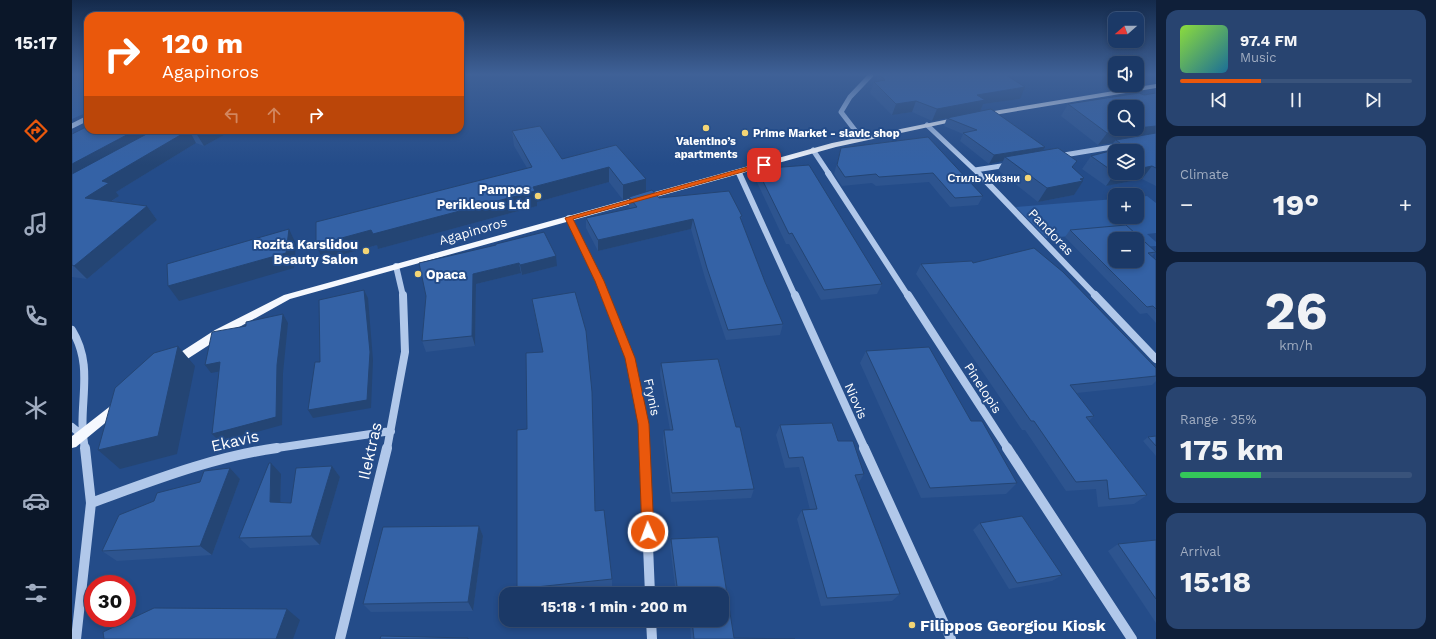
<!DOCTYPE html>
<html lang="en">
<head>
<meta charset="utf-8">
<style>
	:root { --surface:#1b3967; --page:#284470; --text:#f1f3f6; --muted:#a0acc0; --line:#39537b; --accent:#ea580c }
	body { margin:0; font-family:"Work Sans",sans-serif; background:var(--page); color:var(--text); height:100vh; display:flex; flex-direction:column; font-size:15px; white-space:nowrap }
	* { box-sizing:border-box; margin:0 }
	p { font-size:13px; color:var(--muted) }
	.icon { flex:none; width:22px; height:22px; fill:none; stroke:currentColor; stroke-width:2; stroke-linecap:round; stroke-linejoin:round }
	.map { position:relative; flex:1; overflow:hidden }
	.details { display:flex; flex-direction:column; gap:10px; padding:10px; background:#0f1f39; width:280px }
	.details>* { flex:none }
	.top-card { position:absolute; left:12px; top:12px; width:380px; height:122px; border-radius:12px; box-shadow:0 2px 6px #0003,0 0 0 1px var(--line); background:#ea580c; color:#fff; overflow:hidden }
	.needle { width:26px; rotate:250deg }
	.tools { position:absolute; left:1036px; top:12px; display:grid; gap:8px }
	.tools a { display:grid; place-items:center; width:36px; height:36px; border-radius:8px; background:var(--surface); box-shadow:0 2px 6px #0003,0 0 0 1px var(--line); font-size:20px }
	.speed { position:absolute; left:12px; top:575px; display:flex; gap:8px; font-size:20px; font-weight:700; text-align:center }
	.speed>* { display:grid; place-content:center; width:52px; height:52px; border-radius:50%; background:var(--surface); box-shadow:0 2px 6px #0003,0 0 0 1px var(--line); line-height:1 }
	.speed .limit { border:6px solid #d22; background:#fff; color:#111 }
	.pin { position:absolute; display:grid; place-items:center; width:34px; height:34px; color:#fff; margin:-17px; border-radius:8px; box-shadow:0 2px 6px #0006 }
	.me { position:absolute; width:44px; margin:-22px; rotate:358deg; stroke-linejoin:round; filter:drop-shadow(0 0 3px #0008) }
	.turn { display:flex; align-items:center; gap:14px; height:84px; padding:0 12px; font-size:18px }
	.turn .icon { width:52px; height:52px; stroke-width:2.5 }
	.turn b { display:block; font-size:28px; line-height:34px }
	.lanes { display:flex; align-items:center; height:38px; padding:0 12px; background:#0003; justify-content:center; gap:20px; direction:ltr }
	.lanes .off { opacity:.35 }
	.big { font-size:30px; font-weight:700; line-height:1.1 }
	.details .card { flex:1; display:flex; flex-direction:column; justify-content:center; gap:6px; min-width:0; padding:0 14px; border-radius:12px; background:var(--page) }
	.details .dial { align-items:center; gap:0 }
	.dial b { font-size:52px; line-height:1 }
	.song { display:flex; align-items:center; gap:12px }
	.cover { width:48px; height:48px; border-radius:6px; background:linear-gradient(135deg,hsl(90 70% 55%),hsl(200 70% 35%)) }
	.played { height:4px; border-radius:2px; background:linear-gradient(90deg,var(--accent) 35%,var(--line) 35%) }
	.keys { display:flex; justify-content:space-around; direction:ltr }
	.heat { display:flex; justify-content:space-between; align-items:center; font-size:22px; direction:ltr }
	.charge { height:6px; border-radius:3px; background:linear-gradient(90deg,#34c759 35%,var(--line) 0) }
	.trip { position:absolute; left:427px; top:587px; width:230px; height:40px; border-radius:12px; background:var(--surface); box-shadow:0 2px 6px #0003,0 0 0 1px var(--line); font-weight:700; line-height:40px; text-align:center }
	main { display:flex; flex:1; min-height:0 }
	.tabs { display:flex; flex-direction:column; width:72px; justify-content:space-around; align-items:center; background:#0b1729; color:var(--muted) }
	.tabs .icon { width:28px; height:28px }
	.tabs .current { color:var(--accent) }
	.tabs b { font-size:18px; color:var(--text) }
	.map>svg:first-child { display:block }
	.green { fill:#2e5da1 }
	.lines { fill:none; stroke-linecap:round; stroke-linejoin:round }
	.minor-far3 { stroke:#b1c8ea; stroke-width:5 }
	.minor-far2 { stroke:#b1c8ea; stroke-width:6 }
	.minor-far1 { stroke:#b1c8ea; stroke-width:8 }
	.minor { stroke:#b1c8ea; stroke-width:10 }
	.major { fill:#f5f8fe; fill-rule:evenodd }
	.wall { fill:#2d548f }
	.shaded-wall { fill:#244574 }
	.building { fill:#3462a6; stroke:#244574; fill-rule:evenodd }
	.route { fill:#ea580c; stroke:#983908 }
	.poi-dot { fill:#f4d575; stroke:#244c89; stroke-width:1.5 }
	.labels { text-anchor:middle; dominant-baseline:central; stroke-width:4; stroke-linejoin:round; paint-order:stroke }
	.far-poi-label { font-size:11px; font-weight:bold; fill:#fff; stroke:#244c89; text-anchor:start }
	.poi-label { font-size:13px; font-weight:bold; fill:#fff; stroke:#244c89; text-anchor:end }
	.street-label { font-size:13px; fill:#fff; stroke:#244c89 }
	.near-street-label { font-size:16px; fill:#fff; stroke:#244c89 }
	.near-poi-label { font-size:16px; font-weight:bold; fill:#fff; stroke:#244c89; text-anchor:start }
</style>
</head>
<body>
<main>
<nav class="tabs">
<b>15:17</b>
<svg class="icon current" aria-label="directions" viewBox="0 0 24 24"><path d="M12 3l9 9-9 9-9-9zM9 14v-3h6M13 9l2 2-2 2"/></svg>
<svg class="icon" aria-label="music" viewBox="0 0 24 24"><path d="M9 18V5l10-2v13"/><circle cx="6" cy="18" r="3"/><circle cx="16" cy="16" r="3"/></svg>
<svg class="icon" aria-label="phone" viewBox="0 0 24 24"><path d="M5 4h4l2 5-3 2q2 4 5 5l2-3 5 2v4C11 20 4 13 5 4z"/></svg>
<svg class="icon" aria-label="climate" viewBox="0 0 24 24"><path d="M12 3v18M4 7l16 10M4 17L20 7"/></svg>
<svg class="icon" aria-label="car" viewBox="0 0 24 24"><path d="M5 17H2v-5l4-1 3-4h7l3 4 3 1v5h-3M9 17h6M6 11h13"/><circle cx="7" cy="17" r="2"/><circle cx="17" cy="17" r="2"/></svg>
<svg class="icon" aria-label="filters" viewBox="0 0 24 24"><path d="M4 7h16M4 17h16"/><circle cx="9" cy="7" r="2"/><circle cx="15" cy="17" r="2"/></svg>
</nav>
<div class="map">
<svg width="1084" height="639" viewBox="0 0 1084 639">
	<rect width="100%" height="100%" fill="#244c89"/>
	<path class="green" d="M 0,75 L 16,75 L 16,112 L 0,119 Z
		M 1075,196 L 1084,203 L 1084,233 L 1075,234 L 1084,242 L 1084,246 L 1068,247 L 1065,239 L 1050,232 L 974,238 L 944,207 L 1043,199 L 1043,217 L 1065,217 L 1065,197 Z"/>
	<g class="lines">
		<path class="minor-far3" d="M 855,125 L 907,174
			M 0,126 L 16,118
			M 789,138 L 769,112 L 778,97 L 799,75
			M 741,150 L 757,174
			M 986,156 L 1046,146
			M 903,170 L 936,165
			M 667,172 L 668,174"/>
		<path class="minor-far2" d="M 667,173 L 723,296
			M 756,173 L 836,296
			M 906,173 L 1024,296
			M 497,218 L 534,296
			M 324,266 L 331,296"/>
		<path class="minor-far1" d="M 533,295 L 558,358 L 571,424 L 572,449
			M 723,295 L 793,449
			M 836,295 L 936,449
			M 1023,295 L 1084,359
			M 0,330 C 24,369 4,407 13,449
			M 0,427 L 10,435
			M 198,449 L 319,431
			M 315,449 L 333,352 L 331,295"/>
		<path class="minor" d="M 572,448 L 578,594
			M 792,448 L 879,639
			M 935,448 L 1060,639
			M 19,503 C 80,481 140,457 205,448
			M 579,620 L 580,639
			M 4,639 L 19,503 L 13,448
			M 268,639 L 315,448"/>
		<path class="major" d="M 1084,84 L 1084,88 L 910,117 L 907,115 L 910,113 Z
			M 887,117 L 890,119 L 889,120 L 764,147 L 218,299 L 151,336 L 106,365 L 98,365 L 97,362 L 98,359 L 143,330 L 212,295 L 760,143 Z
			M 45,402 L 49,404 L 51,407 L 49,410 L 4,447 L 0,448 L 0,436 L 41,404 Z"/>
	</g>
	<path class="wall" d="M 806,75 L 934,75 L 948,99 L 911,104 L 908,112 L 1000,168 L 1012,178 L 1002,195 L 966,202 L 926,170 L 931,161 L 917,164 L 888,141 L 891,134 L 872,126 L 875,118 L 860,121 L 840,112 L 820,115 L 798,93 L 802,82 L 804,81 Z
		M 1084,93 L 1084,186 L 1070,179 L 1034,186 L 1010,169 L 1019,156 L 1035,152 L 1041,143 L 1026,145 L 989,116 L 996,104 L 1072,95 Z
		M 16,130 L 161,130 L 132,146 L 124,143 L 44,192 L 47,196 L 40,201 L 75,206 L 85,220 L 15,279 L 0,277 L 0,134 Z
		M 440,131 L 490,159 L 544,145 L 574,179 L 574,192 L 587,198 L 670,216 L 669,220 L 693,282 L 711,324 L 708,335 L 654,340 L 633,278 L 619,229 L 526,251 L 514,228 L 514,218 L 558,208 L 557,207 L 557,198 L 551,200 L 537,182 L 465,202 L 465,206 L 306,249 L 305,245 L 251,260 L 455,168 L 442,146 Z
		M 856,137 L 911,196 L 906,205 L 878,207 L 857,182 L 804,186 L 800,183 L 770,186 L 762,174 L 769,148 Z
		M 685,169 L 810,284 L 805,294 L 749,300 L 717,244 L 714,244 L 683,178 Z
		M 998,230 L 1084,252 L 1080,256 L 1084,260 L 1084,323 L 1075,313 L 1068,314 L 993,237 Z
		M 424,245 L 485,266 L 450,275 L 449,273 L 404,284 L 403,346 L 354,352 L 350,341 L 354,296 Z
		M 901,263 L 1084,368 L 1084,381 L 1080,385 L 1005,393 L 1022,416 L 1017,421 L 1075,495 L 1062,504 L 1026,507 L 1024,489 L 994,491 L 953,430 L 950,430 L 844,274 L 849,264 Z
		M 460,299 L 523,511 L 540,579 L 540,588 L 481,594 L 446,594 L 445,589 L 455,429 L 471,352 L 462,311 Z
		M 794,351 L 899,421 L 945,483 L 934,494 L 849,498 L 788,363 Z
		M 589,363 L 664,427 L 682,489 L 679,498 L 599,502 L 591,440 L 592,430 L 598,430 L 588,374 Z
		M 708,425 L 766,441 L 792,474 L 786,484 L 828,594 L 820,601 L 749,606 L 725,519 L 730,510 L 738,510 L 727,467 L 713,468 L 704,435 Z
		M 1084,436 L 1084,456 L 1071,441 L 1076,437 Z
		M 260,466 L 268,477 L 248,545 L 178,548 L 167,538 L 209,474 L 208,502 L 219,503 Z
		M 158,468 L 168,479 L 140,555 L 45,561 L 30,551 L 82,501 L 128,482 Z
		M 908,523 L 990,575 L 980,581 L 937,589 L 901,530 Z
		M 407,526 L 411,536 L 401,611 L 299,612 L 291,604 Z
		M 646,537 L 662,638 L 723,639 L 619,639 L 618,622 L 607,622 L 606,620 L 650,620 L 650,594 L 604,594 L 598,545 L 599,539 Z
		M 1084,540 L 1084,623 L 1036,551 L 1046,544 Z"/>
	<path class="shaded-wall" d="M 953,87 L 948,99 L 911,104 L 908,112 L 860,121 L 865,109 L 905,95 Z
		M 844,101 L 840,112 L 820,115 L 824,104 Z
		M 1084,126 L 1084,137 L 1044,140 L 1041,143 L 1026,145 L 1035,133 L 1061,129 L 1065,129 L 1065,128 Z
		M 64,130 L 97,130 L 0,183 L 0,164 Z
		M 117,130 L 124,143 L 44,192 L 47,196 L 24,211 L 13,198 L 30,181 Z
		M 130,130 L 161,130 L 132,146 L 124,133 Z
		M 973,147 L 968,155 L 933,157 L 931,161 L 917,164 L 922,155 Z
		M 1080,166 L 1070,179 L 1034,186 L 1043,173 L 1065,173 L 1065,169 Z
		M 537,167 L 537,182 L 465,202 L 465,206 L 306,249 L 305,245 L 251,260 L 244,245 Z
		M 1012,178 L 1010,181 L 1011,181 L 1002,195 L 966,202 L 975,188 Z
		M 574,179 L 574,194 L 557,197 L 557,198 L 551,200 L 551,185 Z
		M 75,206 L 85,220 L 15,279 L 2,266 Z
		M 621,219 L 619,229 L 526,251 L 526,240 Z
		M 217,229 L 224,244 L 222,268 L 107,301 L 96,286 Z
		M 484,256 L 485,266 L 450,275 L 448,265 Z
		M 447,263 L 449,273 L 404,284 L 403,346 L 400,336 L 401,274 Z
		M 292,290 L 296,298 L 301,360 L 299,408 L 241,418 L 236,410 Z
		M 211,314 L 216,323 L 211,373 L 210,425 L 148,442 L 140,434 L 205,365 Z
		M 106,346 L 123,366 L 105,454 L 48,469 L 26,450 Z
		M 148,362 L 155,370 L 139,373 L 133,365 Z
		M 199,463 L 209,474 L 208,512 L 198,502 Z
		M 260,466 L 268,477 L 248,545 L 239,536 Z
		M 158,468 L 168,479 L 140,555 L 128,546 Z
		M 407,526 L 411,536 L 401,611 L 396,602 Z
		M 215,609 L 228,620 L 221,639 L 204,639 Z"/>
	<path class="building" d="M 807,75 L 934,75 L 953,87 L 905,95 L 913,100 L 865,109 L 844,101 L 824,104 L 802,82 L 813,80 Z
		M 1067,93 L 1072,95 L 1084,93 L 1084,126 L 1065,128 L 1065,107 L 1043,107 L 1043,129 L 1061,129 L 1035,133 L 996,104 Z
		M 919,109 L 973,147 L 922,155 L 891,133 L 905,130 L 875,118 Z
		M 16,126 L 16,130 L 64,130 L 0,164 L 0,134 Z
		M 468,126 L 490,159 L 544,145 L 574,179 L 551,185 L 537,167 L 461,187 L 463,191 L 301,234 L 299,230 L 244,245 L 244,222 L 460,167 L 440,131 Z
		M 82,130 L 130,130 L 124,133 L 117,130 L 30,181 L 37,183 L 13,198 L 75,206 L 2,266 L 0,265 L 0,174 Z
		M 1084,133 L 1084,168 L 1080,166 L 1065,169 L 1065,151 L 1043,151 L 1043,173 L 1019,156 L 1053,147 L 1044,140 Z
		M 856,137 L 911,196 L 883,198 L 861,173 L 807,177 L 804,174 L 773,177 L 765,165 L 769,148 Z
		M 986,148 L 1005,161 L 1000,167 L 1012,178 L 1008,179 L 1011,181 L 975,188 L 933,157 Z
		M 737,165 L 810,284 L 752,290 L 720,233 L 717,234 L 685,169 Z
		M 580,190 L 587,198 L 657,191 L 670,216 L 668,217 L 693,282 L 711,324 L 656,330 L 635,268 L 621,219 L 526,240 L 514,218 L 565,207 L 557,197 Z
		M 1054,225 L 1084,252 L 1076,253 L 1084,260 L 1084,309 L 1081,306 L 1075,307 L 998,230 ZM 1043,239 L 1065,239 L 1065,261 L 1043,261 Z
		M 217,229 L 214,253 L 96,286 L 95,264 Z
		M 472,232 L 484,256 L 448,265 L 447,263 L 401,274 L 400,336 L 350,341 L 354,296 L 347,263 L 424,245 L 424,244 Z
		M 962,248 L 991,272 L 1084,368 L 1084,376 L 998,385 L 1022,416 L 1014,417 L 1075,495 L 1037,499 L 1035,480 L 1004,482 L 962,421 L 959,421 L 849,264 L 900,261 L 901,263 Z
		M 292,290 L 298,352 L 295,400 L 236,410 L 243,362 L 248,362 L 247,300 Z
		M 503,292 L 514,331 L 520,392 L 523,511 L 532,510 L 540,579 L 445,589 L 445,430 L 455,429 L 454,353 L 471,352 L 460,299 Z
		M 211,314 L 205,365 L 204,417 L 140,434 L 148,362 L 133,365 L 140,332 L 174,326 L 174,322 Z
		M 106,346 L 86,436 L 26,450 L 43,388 L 82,353 Z
		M 857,347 L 899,421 L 910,421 L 945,483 L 858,488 L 794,351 Z
		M 646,359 L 664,427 L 668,427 L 682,489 L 600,493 L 592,430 L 601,430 L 589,363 Z
		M 760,423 L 766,441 L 781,441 L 792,474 L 783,475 L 828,594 L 755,598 L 730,510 L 745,509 L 731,457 L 717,458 L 708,425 Z
		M 1084,436 L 1084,446 L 1076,437 Z
		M 197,463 L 199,463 L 198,502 L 219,503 L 224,468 L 260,466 L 239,536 L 167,538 Z
		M 158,468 L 128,546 L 30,551 L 47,515 L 82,501 L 85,493 L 128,482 L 132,471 Z
		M 950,516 L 990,575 L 945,583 L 908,523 Z
		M 407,526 L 396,602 L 291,604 L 311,527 Z
		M 646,537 L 662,638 L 723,639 L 622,639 L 620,620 L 650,620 L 650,594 L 606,594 L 599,539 Z
		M 1084,540 L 1084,599 L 1046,544 Z
		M 82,608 L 215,609 L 204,639 L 32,639 L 31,632 Z
		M 309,636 L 396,638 L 396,639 L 308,639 Z"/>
	<linearGradient id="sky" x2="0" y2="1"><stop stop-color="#142a4b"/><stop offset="0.45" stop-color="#3f6197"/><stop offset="1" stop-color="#3f6197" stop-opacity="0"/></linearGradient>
	<rect width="1084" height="165" fill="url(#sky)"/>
	<path class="route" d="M 690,163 L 696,165 L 501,219 L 532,281 L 563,358 L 577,424 L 582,532 L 580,536 L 576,538 L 571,536 L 570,532 L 566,424 L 553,358 L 523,281 L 493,218 Z"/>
	<g class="poi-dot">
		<circle cx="634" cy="128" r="4"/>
		<circle cx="673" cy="133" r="4"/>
		<circle cx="956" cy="178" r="4"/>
		<circle cx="466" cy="196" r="4"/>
		<circle cx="294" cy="251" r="4"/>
		<circle cx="346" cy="274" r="4"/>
		<circle cx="840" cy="625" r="4"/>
	</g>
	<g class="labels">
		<g class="far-poi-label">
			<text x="681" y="133">Prime Market - slavic shop</text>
			<text x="634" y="141" text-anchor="middle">Valentino’s<tspan x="634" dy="13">apartments</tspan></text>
			<text x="948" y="178" text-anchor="end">Стиль Жизни</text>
		</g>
		<g class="poi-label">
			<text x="458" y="189">Pampos<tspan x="458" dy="15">Perikleous Ltd</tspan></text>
			<text x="286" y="244">Rozita Karslidou<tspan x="286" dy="15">Beauty Salon</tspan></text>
			<text x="354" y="274" text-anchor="start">Opaca</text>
		</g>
		<g class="street-label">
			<text transform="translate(401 231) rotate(-16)">Agapinoros</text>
			<text transform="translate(979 232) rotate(46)">Pandoras</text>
			<text transform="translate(911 388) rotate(57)">Pinelopis</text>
			<text transform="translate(580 397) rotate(78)">Frynis</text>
			<text transform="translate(784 401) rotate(66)">Niovis</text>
		</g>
		<g class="near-street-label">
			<text transform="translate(163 441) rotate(-13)">Ekavis</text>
			<text transform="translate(298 451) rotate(-77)">Ilektras</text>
		</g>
		<g class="near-poi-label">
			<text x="848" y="625">Filippos Georgiou Kiosk</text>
		</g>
	</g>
</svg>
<div class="tools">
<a><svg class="needle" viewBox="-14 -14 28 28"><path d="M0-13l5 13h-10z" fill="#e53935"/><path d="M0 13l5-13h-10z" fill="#a0acc0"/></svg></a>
<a><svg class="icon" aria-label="sound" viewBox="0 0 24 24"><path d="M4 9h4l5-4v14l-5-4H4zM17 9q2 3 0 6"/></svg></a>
<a><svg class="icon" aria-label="search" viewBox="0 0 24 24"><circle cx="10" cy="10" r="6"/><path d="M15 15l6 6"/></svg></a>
<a><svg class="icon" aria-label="layers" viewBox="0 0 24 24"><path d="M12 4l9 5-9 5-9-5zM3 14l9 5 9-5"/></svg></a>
<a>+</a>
<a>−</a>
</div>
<div class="speed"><div class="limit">30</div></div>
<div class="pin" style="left:692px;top:165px;background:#d93025"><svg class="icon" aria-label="arrive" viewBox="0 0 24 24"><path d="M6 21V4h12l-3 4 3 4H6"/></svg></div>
<svg class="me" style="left:576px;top:532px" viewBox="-20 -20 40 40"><circle r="17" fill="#ea580c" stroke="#fff" stroke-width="3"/><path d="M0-11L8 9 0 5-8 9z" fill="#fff"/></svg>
<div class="trip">15:18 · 1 min · 200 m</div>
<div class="top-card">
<div class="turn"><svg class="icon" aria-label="right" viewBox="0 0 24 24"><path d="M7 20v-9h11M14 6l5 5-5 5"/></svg><div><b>120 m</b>Agapinoros</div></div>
<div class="lanes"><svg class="icon off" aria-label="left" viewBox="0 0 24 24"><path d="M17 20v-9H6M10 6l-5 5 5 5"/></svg><svg class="icon off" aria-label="ahead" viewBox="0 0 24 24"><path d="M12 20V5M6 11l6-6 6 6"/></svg><svg class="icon" aria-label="right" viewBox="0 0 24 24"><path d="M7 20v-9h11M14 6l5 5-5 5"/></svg></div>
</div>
</div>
<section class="details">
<div class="card">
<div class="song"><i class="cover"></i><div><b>97.4 FM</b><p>Music</p></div></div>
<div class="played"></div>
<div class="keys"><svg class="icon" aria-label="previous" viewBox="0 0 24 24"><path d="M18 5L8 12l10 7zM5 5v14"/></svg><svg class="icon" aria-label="pause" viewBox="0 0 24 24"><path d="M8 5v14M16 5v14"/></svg><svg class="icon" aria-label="next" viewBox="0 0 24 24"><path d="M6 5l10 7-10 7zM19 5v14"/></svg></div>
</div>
<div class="card"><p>Climate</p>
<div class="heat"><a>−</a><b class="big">19°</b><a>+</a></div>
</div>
<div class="card dial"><b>26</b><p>km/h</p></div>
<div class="card"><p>Range · 35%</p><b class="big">175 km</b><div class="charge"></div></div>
<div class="card"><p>Arrival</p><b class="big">15:18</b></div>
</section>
</main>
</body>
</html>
